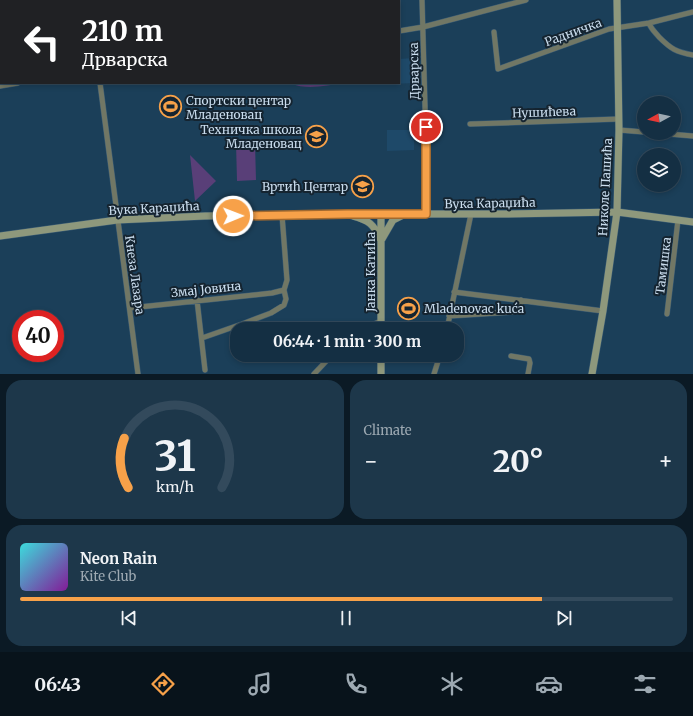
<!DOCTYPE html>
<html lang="en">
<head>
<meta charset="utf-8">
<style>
	:root { --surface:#142f43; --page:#1d374a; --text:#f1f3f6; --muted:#9da9b2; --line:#334a5c; --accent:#f7a149 }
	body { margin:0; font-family:Merriweather,serif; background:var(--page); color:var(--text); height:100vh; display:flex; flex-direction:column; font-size:15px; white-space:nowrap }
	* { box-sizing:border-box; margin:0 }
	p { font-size:13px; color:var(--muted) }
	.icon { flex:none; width:22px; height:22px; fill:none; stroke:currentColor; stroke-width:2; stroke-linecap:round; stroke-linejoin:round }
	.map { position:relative; height:374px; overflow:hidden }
	.drawer { display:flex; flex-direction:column; gap:6px; padding:6px; background:#0b1a25; flex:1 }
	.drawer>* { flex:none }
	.hud { position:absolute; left:0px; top:0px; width:400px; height:84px; box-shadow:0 2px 6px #0003,0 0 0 1px var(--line); background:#202124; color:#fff; overflow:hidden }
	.needle { width:26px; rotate:262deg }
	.tools { position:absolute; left:637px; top:96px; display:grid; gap:8px }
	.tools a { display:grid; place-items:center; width:44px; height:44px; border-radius:50%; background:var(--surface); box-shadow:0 2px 6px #0003,0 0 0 1px var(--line); font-size:20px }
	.speed { position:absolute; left:12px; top:310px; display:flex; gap:8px; font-size:20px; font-weight:700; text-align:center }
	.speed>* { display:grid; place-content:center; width:52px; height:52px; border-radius:50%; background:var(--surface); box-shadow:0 2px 6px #0003,0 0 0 1px var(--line); line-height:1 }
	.speed .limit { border:6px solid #d22; background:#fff; color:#111 }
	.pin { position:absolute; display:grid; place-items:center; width:34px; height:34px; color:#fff; margin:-17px; border:2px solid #fff; border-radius:50%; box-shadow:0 1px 4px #0007 }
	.me { position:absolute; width:44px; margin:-22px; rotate:89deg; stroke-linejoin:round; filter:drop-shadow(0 0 3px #0008) }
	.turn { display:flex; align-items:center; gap:14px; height:84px; padding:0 16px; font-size:18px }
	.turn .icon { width:52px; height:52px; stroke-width:2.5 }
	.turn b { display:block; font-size:28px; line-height:34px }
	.big { font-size:30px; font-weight:700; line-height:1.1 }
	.drawer .widget { flex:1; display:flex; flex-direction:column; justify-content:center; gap:6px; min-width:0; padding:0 14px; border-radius:16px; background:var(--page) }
	.drawer .dial { align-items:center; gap:0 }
	.dial svg { height:104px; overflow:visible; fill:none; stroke:var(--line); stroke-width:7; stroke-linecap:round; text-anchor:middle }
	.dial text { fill:var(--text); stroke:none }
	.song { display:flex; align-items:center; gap:12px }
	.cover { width:48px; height:48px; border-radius:6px; background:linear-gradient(135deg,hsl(180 70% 55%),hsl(290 70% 35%)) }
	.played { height:4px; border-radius:2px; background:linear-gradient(90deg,var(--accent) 80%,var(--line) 80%) }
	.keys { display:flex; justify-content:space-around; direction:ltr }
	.heat { display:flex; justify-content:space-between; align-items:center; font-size:22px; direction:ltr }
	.drawer .tiles { flex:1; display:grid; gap:6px; grid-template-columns:1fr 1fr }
	.widget:last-child { grid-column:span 2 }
	.trip { position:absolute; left:230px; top:322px; width:234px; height:40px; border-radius:16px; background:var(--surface); box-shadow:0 2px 6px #0003,0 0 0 1px var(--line); font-weight:700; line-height:40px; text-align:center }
	.dock { display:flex; height:64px; justify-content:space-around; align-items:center; background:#08131b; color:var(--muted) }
	.dock .icon { width:28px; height:28px }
	.dock .current { color:var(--accent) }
	.dock b { font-size:18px; color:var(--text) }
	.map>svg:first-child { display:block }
	.built { fill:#1e4969 }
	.green { fill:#593f78 }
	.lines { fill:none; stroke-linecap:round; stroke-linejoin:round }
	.street-casing { stroke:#3a5b74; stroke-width:6 }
	.secondary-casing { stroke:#3a5b74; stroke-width:8 }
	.street { stroke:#717765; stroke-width:5 }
	.secondary { stroke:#8e987c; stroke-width:7 }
	.route-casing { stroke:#a1692f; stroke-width:10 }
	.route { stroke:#f7a149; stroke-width:7 }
	.labels { text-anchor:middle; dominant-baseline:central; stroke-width:4; stroke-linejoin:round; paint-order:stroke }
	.street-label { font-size:12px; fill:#caddee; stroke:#152430 }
	.poi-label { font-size:12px; fill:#caddee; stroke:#152430; text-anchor:start }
</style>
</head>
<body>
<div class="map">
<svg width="693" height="374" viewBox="0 0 693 374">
	<rect width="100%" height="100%" fill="#1b3f59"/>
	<path class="built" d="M 413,58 L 414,83 L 390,84 L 390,83 L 399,83 L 399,59 Z
		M 387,130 L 414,130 L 414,150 L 387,151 Z"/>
	<path class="green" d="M 290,83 L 345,83 C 326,85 308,91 290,83 Z
		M 236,143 L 255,143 L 256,180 L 237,181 Z
		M 190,155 L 216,181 L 195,201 Z"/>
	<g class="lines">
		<defs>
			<path id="street" d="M 41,0 L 41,1
				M 243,0 L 244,1
				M 422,0 L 426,141 L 426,214
				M 262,1 L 270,0
				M 649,23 C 651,29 655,32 659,37 C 671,49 676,52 693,55
				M 399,31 L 423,27 L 526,0
				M 494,32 L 498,69 L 609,29 L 649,23 L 693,12
				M 100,83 L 138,374
				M 0,86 L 18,83
				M 470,124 L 619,119
				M 619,130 L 644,132
				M 657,133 L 693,136
				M 454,292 L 603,311
				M 197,300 L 205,370
				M 130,308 L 272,293 L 284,290
				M 667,314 L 678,220
				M 449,316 L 512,312 L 519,308 L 521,300
				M 363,329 L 381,321
				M 447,329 L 471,214
				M 202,338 L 242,324 L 271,313 L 284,305 L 286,299 L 284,290 L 287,280 L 282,215
				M 511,356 L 529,359 L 530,363 L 528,374
				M 314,374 L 332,355
				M 434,374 L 440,355"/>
			<path id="secondary" d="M 381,214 L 381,329
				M 353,216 C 368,220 374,224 380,239
				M 0,236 L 117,220 L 205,216 L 347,214 L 503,214 L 617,212 L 693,222
				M 382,239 L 393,220 L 403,215
				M 381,355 L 381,374
				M 592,374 L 603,311 L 617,212 L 619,130 L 617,0"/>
		</defs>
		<use href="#street" class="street-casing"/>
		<use href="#secondary" class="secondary-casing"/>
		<use href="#street" class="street"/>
		<use href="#secondary" class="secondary"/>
	</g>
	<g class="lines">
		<defs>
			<path id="route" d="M 233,216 L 347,214 L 426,214 L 426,127"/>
		</defs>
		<use href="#route" class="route-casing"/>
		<use href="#route" class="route"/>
	</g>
	<defs>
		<symbol id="stadium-ring" viewBox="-11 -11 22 22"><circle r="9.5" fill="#152430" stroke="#f7a149" stroke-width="1.5"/><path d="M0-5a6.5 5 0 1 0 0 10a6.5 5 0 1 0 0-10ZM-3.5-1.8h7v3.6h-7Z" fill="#f7a149"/></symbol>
		<symbol id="school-ring" viewBox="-11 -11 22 22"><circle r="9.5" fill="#152430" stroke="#f7a149" stroke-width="1.5"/><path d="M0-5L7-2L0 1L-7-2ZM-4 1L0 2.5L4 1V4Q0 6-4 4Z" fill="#f7a149"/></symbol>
	</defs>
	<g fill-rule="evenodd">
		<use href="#stadium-ring" x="158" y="94" width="25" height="25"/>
		<use href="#school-ring" x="304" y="124" width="25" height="25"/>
		<use href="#school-ring" x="350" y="174" width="25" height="25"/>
		<use href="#stadium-ring" x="396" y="296" width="25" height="25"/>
	</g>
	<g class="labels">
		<g class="street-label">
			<text transform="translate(573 32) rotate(-20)">Радничка</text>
			<text transform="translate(414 71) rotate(-91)">Дрварска</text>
			<text transform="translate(544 112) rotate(-2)">Нушићева</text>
			<text transform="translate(605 187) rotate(-87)">Николе Пашића</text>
			<text transform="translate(490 203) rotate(-1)">Вука Караџића</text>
			<text transform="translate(154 208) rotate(-3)">Вука Караџића</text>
			<text transform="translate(663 266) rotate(-83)">Тамишка</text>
			<text transform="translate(370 272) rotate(-90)">Јанка Катића</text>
			<text transform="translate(135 275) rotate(82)">Кнеза Лазара</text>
			<text transform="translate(206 289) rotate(-6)">Змај Јовина</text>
		</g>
		<g class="poi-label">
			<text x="186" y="100">Спортски центар<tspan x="186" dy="14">Младеновац</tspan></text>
			<text x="302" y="129" text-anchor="end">Техничка школа<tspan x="302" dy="14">Младеновац</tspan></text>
			<text x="348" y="186" text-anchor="end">Вртић Центар</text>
			<text x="424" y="308">Mladenovac kuća</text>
		</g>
	</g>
</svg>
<div class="tools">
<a><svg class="needle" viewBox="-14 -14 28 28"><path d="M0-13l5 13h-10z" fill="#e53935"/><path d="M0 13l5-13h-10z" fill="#9da9b2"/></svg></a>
<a><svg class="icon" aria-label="layers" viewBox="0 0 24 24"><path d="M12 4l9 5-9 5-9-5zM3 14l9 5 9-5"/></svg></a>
</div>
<div class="speed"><div class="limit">40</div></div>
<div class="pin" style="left:426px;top:127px;background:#d93025"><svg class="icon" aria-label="arrive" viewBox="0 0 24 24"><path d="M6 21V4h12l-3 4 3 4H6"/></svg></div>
<svg class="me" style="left:233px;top:216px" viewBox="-20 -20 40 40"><circle r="17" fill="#f7a149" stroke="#fff" stroke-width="3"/><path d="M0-11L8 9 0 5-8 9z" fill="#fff"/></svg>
<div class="trip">06:44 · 1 min · 300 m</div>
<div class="hud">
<div class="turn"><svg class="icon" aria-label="left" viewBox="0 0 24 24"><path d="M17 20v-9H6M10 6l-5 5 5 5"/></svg><div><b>210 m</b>Дрварска</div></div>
</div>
</div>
<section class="drawer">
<div class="tiles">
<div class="widget dial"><svg viewBox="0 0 100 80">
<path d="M14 69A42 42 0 1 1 86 69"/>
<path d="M14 69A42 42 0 0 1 11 31" stroke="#f7a149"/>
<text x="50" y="56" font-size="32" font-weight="700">31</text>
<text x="50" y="72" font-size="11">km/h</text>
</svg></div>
<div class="widget"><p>Climate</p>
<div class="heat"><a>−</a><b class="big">20°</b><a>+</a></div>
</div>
<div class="widget">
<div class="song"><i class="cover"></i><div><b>Neon Rain</b><p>Kite Club</p></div></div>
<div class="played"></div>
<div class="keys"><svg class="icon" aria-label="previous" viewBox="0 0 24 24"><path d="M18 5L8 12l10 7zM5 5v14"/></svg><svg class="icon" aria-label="pause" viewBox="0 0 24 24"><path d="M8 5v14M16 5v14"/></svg><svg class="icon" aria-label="next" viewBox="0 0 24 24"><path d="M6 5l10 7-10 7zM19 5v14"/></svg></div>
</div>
</div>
</section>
<nav class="dock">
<b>06:43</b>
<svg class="icon current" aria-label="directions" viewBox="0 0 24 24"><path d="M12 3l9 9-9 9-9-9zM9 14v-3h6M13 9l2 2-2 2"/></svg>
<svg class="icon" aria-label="music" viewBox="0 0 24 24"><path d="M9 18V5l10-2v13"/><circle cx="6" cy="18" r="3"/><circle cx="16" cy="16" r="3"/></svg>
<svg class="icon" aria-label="phone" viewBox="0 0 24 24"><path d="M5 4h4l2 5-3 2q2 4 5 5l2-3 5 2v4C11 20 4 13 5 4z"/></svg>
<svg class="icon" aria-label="climate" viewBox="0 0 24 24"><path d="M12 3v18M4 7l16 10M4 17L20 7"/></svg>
<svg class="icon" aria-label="car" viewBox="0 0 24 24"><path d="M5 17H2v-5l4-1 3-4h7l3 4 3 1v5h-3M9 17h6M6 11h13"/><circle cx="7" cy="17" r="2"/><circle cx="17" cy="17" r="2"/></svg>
<svg class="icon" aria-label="filters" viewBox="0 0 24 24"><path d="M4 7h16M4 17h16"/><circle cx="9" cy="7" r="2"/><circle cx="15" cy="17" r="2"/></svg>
</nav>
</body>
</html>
